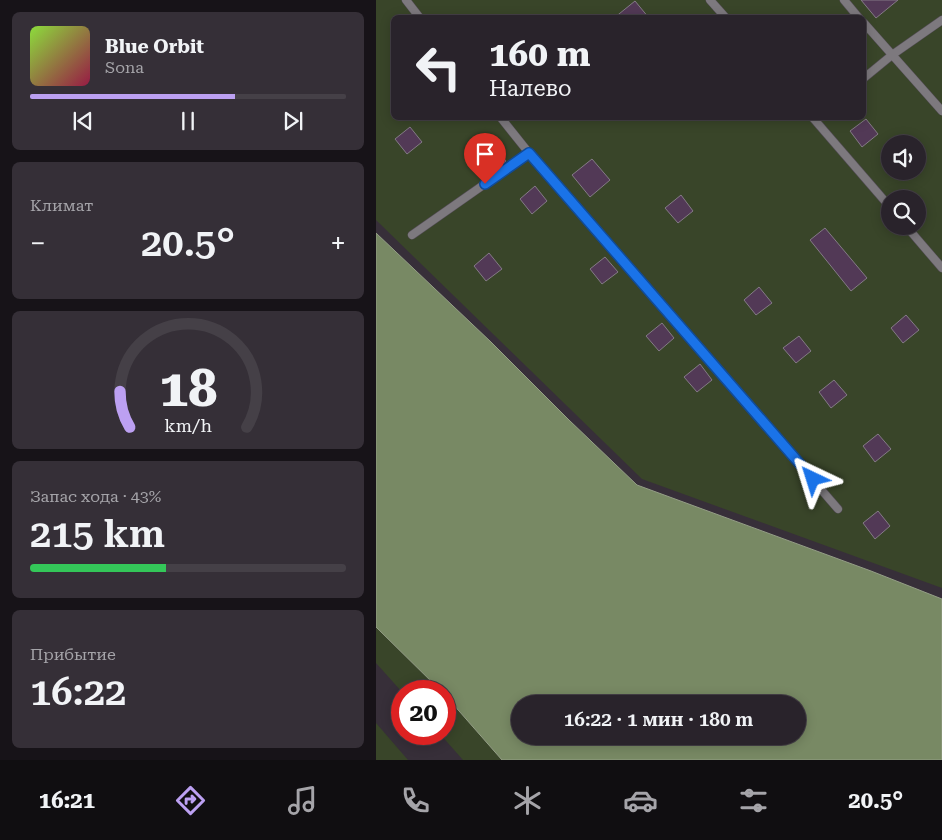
<!DOCTYPE html>
<html lang="ru">
<head>
<meta charset="utf-8">
<style>
	:root { --surface:#29232b; --page:#352f37; --text:#f1f3f6; --muted:#a5a4a9; --line:#454047; --accent:#bca0f2 }
	body { margin:0; font-family:"Roboto Serif",serif; background:var(--page); color:var(--text); height:100vh; display:flex; flex-direction:column; font-size:19px; white-space:nowrap }
	* { box-sizing:border-box; margin:0 }
	p { font-size:16px; color:var(--muted) }
	.icon { flex:none; width:28px; height:28px; fill:none; stroke:currentColor; stroke-width:2; stroke-linecap:round; stroke-linejoin:round }
	.map { position:relative; flex:1; overflow:hidden }
	.drawer { display:flex; flex-direction:column; gap:12px; padding:12px; background:#171318; width:376px }
	.drawer>* { flex:none }
	.guide { position:absolute; left:15px; top:15px; width:475px; height:105px; border-radius:8px; box-shadow:0 2px 12px #0003,0 0 0 1px var(--line); background:#29232b; color:var(--text); overflow:hidden }
	.fabs { position:absolute; left:505px; top:135px; display:grid; gap:10px }
	.fabs a { display:grid; place-items:center; width:45px; height:45px; border-radius:50%; background:var(--surface); box-shadow:0 2px 12px #0003,0 0 0 1px var(--line); font-size:25px }
	.speed { position:absolute; left:15px; top:680px; display:flex; gap:10px; font-size:25px; font-weight:700; text-align:center }
	.speed>* { display:grid; place-content:center; width:65px; height:65px; border-radius:50%; background:var(--surface); box-shadow:0 2px 12px #0003,0 0 0 1px var(--line); line-height:1 }
	.speed .limit { border:8px solid #d22; background:#fff; color:#111 }
	.pin { position:absolute; display:grid; place-items:center; width:42px; height:42px; color:#fff; margin:-51px -21px; border-radius:50% 50% 50% 0; rotate:-45deg; box-shadow:0 0 5px #0007 }
	.pin .icon { rotate:45deg }
	.me { position:absolute; width:55px; margin:-28px; rotate:319deg; stroke-linejoin:round; filter:drop-shadow(0 0 4px #0008) }
	.turn { display:flex; align-items:center; gap:18px; height:105px; padding:0 15px; font-size:22px }
	.turn .icon { width:65px; height:65px; stroke-width:2.5 }
	.turn b { display:block; font-size:35px; line-height:42px }
	.big { font-size:38px; font-weight:600; line-height:1.1 }
	.drawer .card { flex:1; display:flex; flex-direction:column; justify-content:center; gap:8px; min-width:0; padding:0 18px; border-radius:8px; background:var(--page) }
	.drawer .dial { align-items:center; gap:0 }
	.dial svg { height:130px; overflow:visible; fill:none; stroke:var(--line); stroke-width:7; stroke-linecap:round; text-anchor:middle }
	.dial text { fill:var(--text); stroke:none }
	.song { display:flex; align-items:center; gap:15px }
	.cover { width:60px; height:60px; border-radius:8px; background:linear-gradient(135deg,hsl(90 70% 55%),hsl(340 70% 35%)) }
	.played { height:5px; border-radius:2px; background:linear-gradient(90deg,var(--accent) 65%,var(--line) 65%) }
	.keys { display:flex; justify-content:space-around; direction:ltr }
	.heat { display:flex; justify-content:space-between; align-items:center; font-size:28px; direction:ltr }
	.charge { height:8px; border-radius:4px; background:linear-gradient(90deg,#34c759 43%,var(--line) 0) }
	.trip { position:absolute; left:135px; top:695px; width:295px; height:50px; border-radius:25px; background:var(--surface); box-shadow:0 2px 12px #0003,0 0 0 1px var(--line); font-weight:600; line-height:50px; text-align:center }
	.dock { display:flex; height:80px; justify-content:space-around; align-items:center; background:#100e11; color:var(--muted) }
	.dock .icon { width:35px; height:35px }
	.dock .current { color:var(--accent) }
	.dock b { font-size:22px; color:var(--text) }
	main { display:flex; flex:1; min-height:0 }
	.map>svg:first-child { display:block }
	.green { fill:#394529; fill-rule:evenodd }
	.water { fill:#788964; stroke:#949e86; fill-rule:evenodd }
	.building { fill:#523956; stroke:#847b86 }
	.lines { fill:none; stroke-linecap:round; stroke-linejoin:round }
	.lane-casing { stroke:#534c55; stroke-width:9 }
	.lane { stroke:#7d797e; stroke-width:8 }
	.route-casing { stroke:#114b97; stroke-width:12 }
	.route { stroke:#1a73e8; stroke-width:9 }
</style>
</head>
<body>
<main>
<section class="drawer">
<div class="card">
<div class="song"><i class="cover"></i><div><b>Blue Orbit</b><p>Sona</p></div></div>
<div class="played"></div>
<div class="keys"><svg class="icon" aria-label="previous" viewBox="0 0 24 24"><path d="M18 5L8 12l10 7zM5 5v14"/></svg><svg class="icon" aria-label="pause" viewBox="0 0 24 24"><path d="M8 5v14M16 5v14"/></svg><svg class="icon" aria-label="next" viewBox="0 0 24 24"><path d="M6 5l10 7-10 7zM19 5v14"/></svg></div>
</div>
<div class="card"><p>Климат</p>
<div class="heat"><a>−</a><b class="big">20.5°</b><a>+</a></div>
</div>
<div class="card dial"><svg viewBox="0 0 100 80">
<path d="M14 69A42 42 0 1 1 86 69"/>
<path d="M14 69A42 42 0 0 1 8 47" stroke="#bca0f2"/>
<text x="50" y="56" font-size="32" font-weight="700">18</text>
<text x="50" y="72" font-size="11">km/h</text>
</svg></div>
<div class="card"><p>Запас хода · 43%</p><b class="big">215 km</b><div class="charge"></div></div>
<div class="card"><p>Прибытие</p><b class="big">16:22</b></div>
</section>
<div class="map">
<svg width="566" height="760" viewBox="0 0 566 760">
	<rect width="100%" height="100%" fill="#372f39"/>
	<path class="green" d="M 0,0 L 566,0 L 566,588 L 266,479 L 0,220 ZM 18,18 L 488,18 L 488,118 L 18,118 ZM 514,144 L 541,144 L 541,171 L 514,171 ZM 514,199 L 541,199 L 541,226 L 514,226 Z
		M 0,627 L 65,691 L 26,692 L 0,663 Z
		M 69,695 L 126,760 L 87,760 L 64,734 L 69,734 Z
		M 0,723 L 32,760 L 0,760 Z"/>
	<path class="water" d="M 0,233 L 115,342 L 193,420 L 261,485 L 495,571 L 566,599 L 566,760 L 126,760 L 69,695 L 69,691 L 65,691 L 0,627 ZM 144,704 L 421,704 L 421,736 L 144,736 Z"/>
	<path class="building" d="M 485,0 L 522,0 L 500,18 Z
		M 259,1 L 273,18 L 238,18 Z
		M 490,119 L 502,134 L 486,147 L 474,131 Z
		M 34,127 L 46,142 L 31,154 L 19,139 Z
		M 118,146 L 130,161 L 115,173 L 103,158 Z
		M 216,159 L 234,180 L 214,197 L 196,175 Z
		M 159,186 L 171,201 L 156,214 L 144,199 Z
		M 305,195 L 317,211 L 302,223 L 289,208 Z
		M 449,228 L 491,278 L 475,291 L 434,240 Z
		M 113,253 L 126,269 L 110,281 L 98,266 Z
		M 229,257 L 242,272 L 226,284 L 214,269 Z
		M 383,287 L 396,303 L 380,315 L 368,300 Z
		M 530,315 L 543,330 L 527,343 L 515,328 Z
		M 286,323 L 298,338 L 283,351 L 270,336 Z
		M 423,336 L 435,351 L 420,363 L 407,348 Z
		M 324,364 L 336,380 L 321,392 L 308,377 Z
		M 458,380 L 471,395 L 455,408 L 443,392 Z
		M 502,434 L 515,449 L 499,462 L 487,446 Z
		M 502,511 L 514,526 L 499,539 L 487,523 Z"/>
	<g class="lines">
		<defs>
			<path id="lane" d="M 30,0 L 44,18
				M 334,0 L 350,18
				M 468,0 L 483,18
				M 488,23 L 566,111
				M 488,78 L 516,55 L 566,20
				M 125,118 L 153,153 L 462,509
				M 437,118 L 514,207
				M 530,226 L 566,268
				M 36,235 L 153,153"/>
		</defs>
		<use href="#lane" class="lane-casing"/>
		<use href="#lane" class="lane"/>
	</g>
	<g class="lines">
		<defs>
			<path id="route" d="M 109,184 L 153,153 L 437,479"/>
		</defs>
		<use href="#route" class="route-casing"/>
		<use href="#route" class="route"/>
	</g>
</svg>
<div class="fabs">
<a><svg class="icon" aria-label="sound" viewBox="0 0 24 24"><path d="M4 9h4l5-4v14l-5-4H4zM17 9q2 3 0 6"/></svg></a>
<a><svg class="icon" aria-label="search" viewBox="0 0 24 24"><circle cx="10" cy="10" r="6"/><path d="M15 15l6 6"/></svg></a>
</div>
<div class="speed"><div class="limit">20</div></div>
<div class="pin" style="left:109px;top:184px;background:#d93025"><svg class="icon" aria-label="arrive" viewBox="0 0 24 24"><path d="M6 21V4h12l-3 4 3 4H6"/></svg></div>
<svg class="me" style="left:437px;top:479px" viewBox="-20 -20 40 40"><path d="M0-17L14 15 0 8-14 15z" fill="#1a73e8" stroke="#fff" stroke-width="4"/></svg>
<div class="trip">16:22 · 1 мин · 180 m</div>
<div class="guide">
<div class="turn"><svg class="icon" aria-label="left" viewBox="0 0 24 24"><path d="M17 20v-9H6M10 6l-5 5 5 5"/></svg><div><b>160 m</b>Налево</div></div>
</div>
</div>
</main>
<nav class="dock">
<b>16:21</b>
<svg class="icon current" aria-label="directions" viewBox="0 0 24 24"><path d="M12 3l9 9-9 9-9-9zM9 14v-3h6M13 9l2 2-2 2"/></svg>
<svg class="icon" aria-label="music" viewBox="0 0 24 24"><path d="M9 18V5l10-2v13"/><circle cx="6" cy="18" r="3"/><circle cx="16" cy="16" r="3"/></svg>
<svg class="icon" aria-label="phone" viewBox="0 0 24 24"><path d="M5 4h4l2 5-3 2q2 4 5 5l2-3 5 2v4C11 20 4 13 5 4z"/></svg>
<svg class="icon" aria-label="climate" viewBox="0 0 24 24"><path d="M12 3v18M4 7l16 10M4 17L20 7"/></svg>
<svg class="icon" aria-label="car" viewBox="0 0 24 24"><path d="M5 17H2v-5l4-1 3-4h7l3 4 3 1v5h-3M9 17h6M6 11h13"/><circle cx="7" cy="17" r="2"/><circle cx="17" cy="17" r="2"/></svg>
<svg class="icon" aria-label="filters" viewBox="0 0 24 24"><path d="M4 7h16M4 17h16"/><circle cx="9" cy="7" r="2"/><circle cx="15" cy="17" r="2"/></svg>
<b>20.5°</b>
</nav>
</body>
</html>
